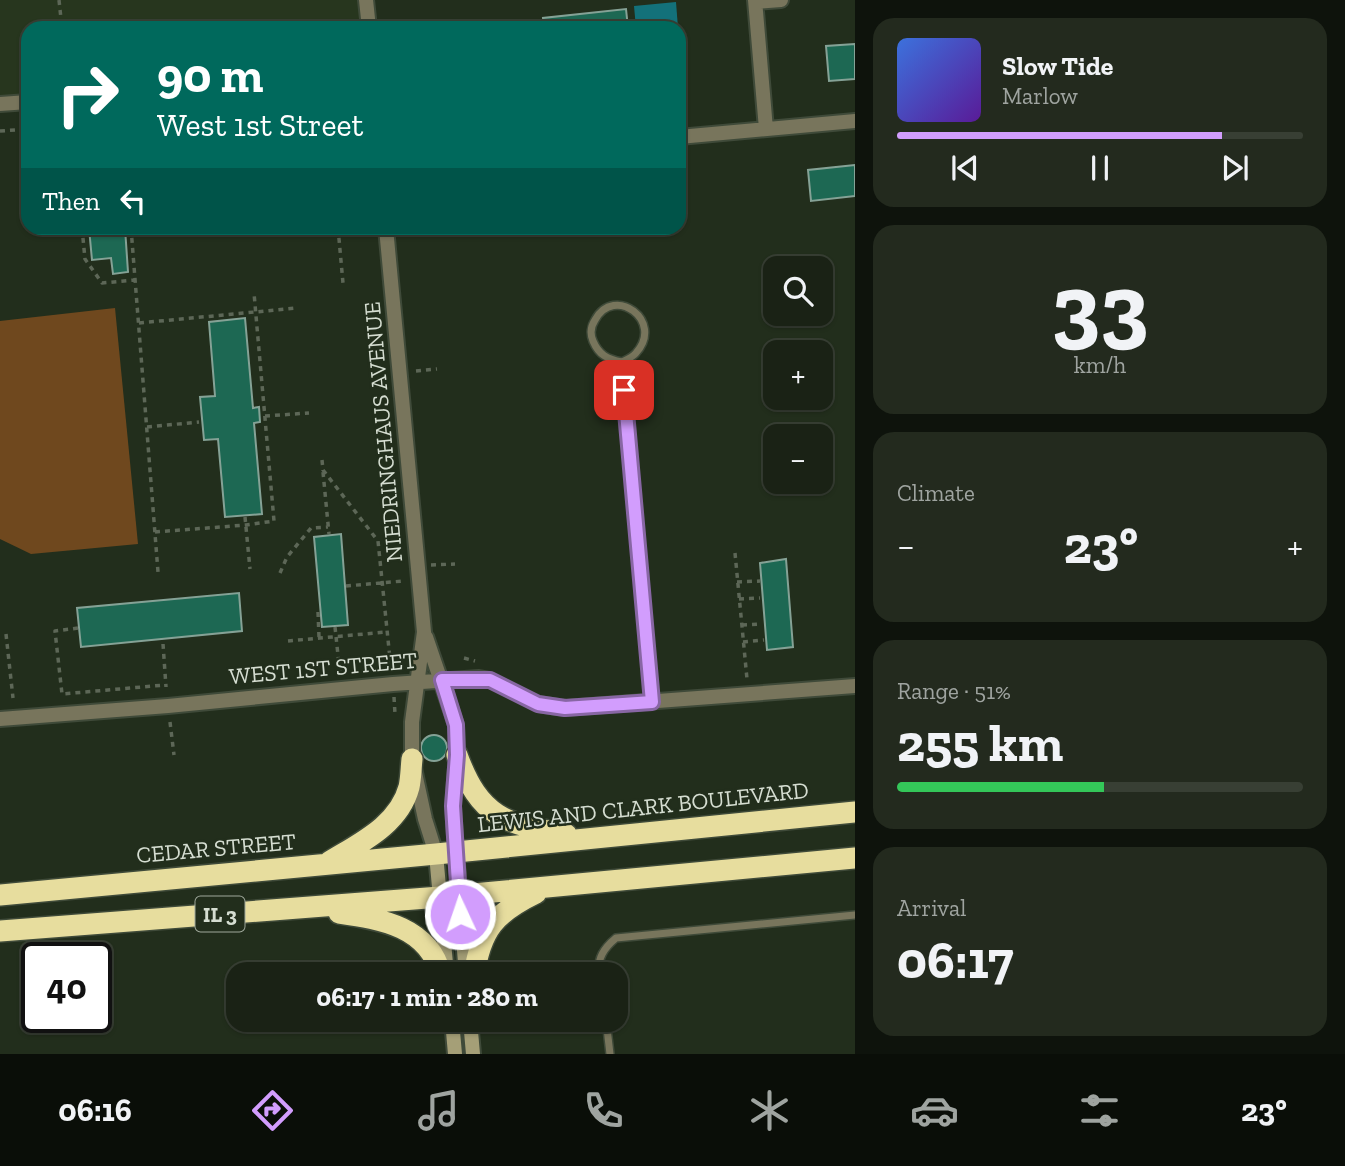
<!DOCTYPE html>
<html lang="en">
<head>
<meta charset="utf-8">
<style>
	:root { --surface:#1a2215; --page:#232a1e; --text:#f1f3f6; --muted:#9fa4a0; --line:#383f34; --accent:#d29dfd }
	body { margin:0; font-family:"Zilla Slab",serif; background:var(--page); color:var(--text); height:100vh; display:flex; flex-direction:column; font-size:26px; white-space:nowrap }
	* { box-sizing:border-box; margin:0 }
	p { font-size:23px; color:var(--muted) }
	.icon { flex:none; width:38px; height:38px; fill:none; stroke:currentColor; stroke-width:2; stroke-linecap:round; stroke-linejoin:round }
	.map { position:relative; flex:1; overflow:hidden }
	.details { display:flex; flex-direction:column; gap:18px; padding:18px; background:#0e130c; width:490px }
	.details>* { flex:none }
	.hud { position:absolute; left:21px; top:21px; width:665px; height:214px; border-radius:21px; box-shadow:0 2px 5px #0004,0 0 0 2px var(--line); background:#00695c; color:#fff; overflow:hidden }
	.fabs { position:absolute; left:763px; top:256px; display:grid; gap:14px }
	.fabs a { display:grid; place-items:center; width:70px; height:70px; border-radius:14px; background:var(--surface); box-shadow:0 2px 5px #0004,0 0 0 2px var(--line); font-size:35px }
	.speed { position:absolute; left:21px; top:942px; display:flex; gap:14px; font-size:35px; font-weight:700; text-align:center }
	.speed>* { display:grid; place-content:center; width:91px; height:91px; border-radius:50%; background:var(--surface); box-shadow:0 2px 5px #0004,0 0 0 2px var(--line); line-height:1 }
	.speed .limit { border:4px solid #111; border-radius:10px; background:#fff; color:#111 }
	.pin { position:absolute; display:grid; place-items:center; width:60px; height:60px; color:#fff; margin:-30px; border-radius:14px; box-shadow:0 4px 10px #0006 }
	.me { position:absolute; width:77px; margin:-38px; rotate:357deg; stroke-linejoin:round; filter:drop-shadow(0 0 5px #0008) }
	.turn { display:flex; align-items:center; gap:24px; height:147px; padding:0 21px; font-size:32px }
	.turn .icon { width:91px; height:91px; stroke-width:2.5 }
	.turn b { display:block; font-size:49px; line-height:60px }
	.then { display:flex; align-items:center; height:66px; padding:0 21px; background:#0003; gap:14px; font-size:26px }
	.big { font-size:52px; font-weight:700; line-height:1.1 }
	.details .card { flex:1; display:flex; flex-direction:column; justify-content:center; gap:10px; min-width:0; padding:0 24px; border-radius:21px; background:var(--page) }
	.details .dial { align-items:center; gap:0 }
	.dial b { font-size:91px; line-height:1 }
	.song { display:flex; align-items:center; gap:21px }
	.cover { width:84px; height:84px; border-radius:10px; background:linear-gradient(135deg,hsl(220 70% 55%),hsl(270 70% 35%)) }
	.played { height:7px; border-radius:4px; background:linear-gradient(90deg,var(--accent) 80%,var(--line) 80%) }
	.keys { display:flex; justify-content:space-around; direction:ltr }
	.heat { display:flex; justify-content:space-between; align-items:center; font-size:38px; direction:ltr }
	.charge { height:10px; border-radius:5px; background:linear-gradient(90deg,#34c759 51%,var(--line) 0) }
	.trip { position:absolute; left:226px; top:962px; width:402px; height:70px; border-radius:21px; background:var(--surface); box-shadow:0 2px 5px #0004,0 0 0 2px var(--line); font-weight:700; line-height:70px; text-align:center }
	.tab-bar { display:flex; height:112px; justify-content:space-around; align-items:center; background:#0a0e08; color:var(--muted) }
	.tab-bar .icon { width:49px; height:49px }
	.tab-bar .active { color:var(--accent) }
	.tab-bar b { font-size:32px; color:var(--text) }
	main { display:flex; flex:1; min-height:0 }
	.map>svg:first-child { display:block }
	.built { fill:#27361e }
	.green { fill:#6f481e }
	.water { fill:#13717a }
	.building { fill:#1d6853; stroke:#85a296; stroke-width:2 }
	.lines { fill:none; stroke-linecap:round; stroke-linejoin:round }
	.lane-casing { stroke:#3f4a39; stroke-width:10 }
	.street-casing { stroke:#3f4a39; stroke-width:18 }
	.secondary-casing { stroke:#3f4a39; stroke-width:18 }
	.highway-casing { stroke:#3f4a39; stroke-width:24 }
	.path { stroke:#5d6757; stroke-width:3.5; stroke-dasharray:5 5; stroke-linecap:butt }
	.lane { stroke:#78755c; stroke-width:7 }
	.street { stroke:#78755c; stroke-width:14 }
	.secondary { stroke:#a59f77; stroke-width:14 }
	.highway { stroke:#e7dd9e; stroke-width:21 }
	.route-casing { stroke:#8866a4; stroke-width:18 }
	.route { stroke:#d29dfd; stroke-width:12 }
	.labels { text-anchor:middle; dominant-baseline:central; stroke-width:5; stroke-linejoin:round; paint-order:stroke }
	.shield { fill:#222e1c; stroke:#9fa89b; stroke-width:2 }
	.shield-label { font-size:21px; font-weight:bold; fill:#d5ddd1 }
	.street-label { font-size:23px; fill:#d5ddd1; stroke:#222e1c }
</style>
</head>
<body>
<main>
<div class="map">
<svg width="855" height="1054" viewBox="0 0 855 1054">
	<rect width="100%" height="100%" fill="#222e1c"/>
	<path class="built" d="M 0,0 L 365,0 L 368,28 L 28,28 L 28,101 L 0,104 Z"/>
	<path class="green" d="M 115,308 L 138,544 L 31,554 L 0,539 L 0,321 Z"/>
	<path class="water" d="M 676,2 L 678,28 L 636,28 L 634,6 Z"/>
	<path class="building" d="M 626,9 L 628,28 L 544,28 L 543,18 Z
		M 855,44 L 855,79 L 829,81 L 826,46 Z
		M 855,165 L 855,196 L 811,201 L 808,170 Z
		M 89,228 L 125,228 L 128,272 L 113,274 L 111,258 L 92,260 Z
		M 245,318 L 253,408 L 259,407 L 260,422 L 254,423 L 262,514 L 225,517 L 218,439 L 204,440 L 200,397 L 215,396 L 209,322 Z
		M 341,534 L 348,625 L 322,627 L 314,537 Z
		M 786,559 L 793,647 L 767,650 L 760,563 Z
		M 239,593 L 242,631 L 81,647 L 77,608 Z
		M421 748a13 13 0 1 1 26 0a13 13 0 1 1-26 0Z"/>
	<g class="lines">
		<defs>
			<path id="lane" d="M 622,362 C 607,359 599,355 593,341 C 590,334 591,326 595,320 C 614,284 665,321 636,353 C 633,357 626,360 622,362 L 652,701
				M 599,975 C 597,958 604,948 616,938 L 855,915
				M 606,1020 L 610,1054"/>
			<path id="street" d="M 366,0 L 369,28
				M 755,0 L 766,129
				M 756,2 L 781,0
				M 0,104 L 28,102
				M 679,137 L 855,121
				M 386,228 L 424,632 L 412,722 L 412,759 L 425,819 L 436,854
				M 426,637 L 456,725 L 457,755 L 453,806 L 456,852
				M 0,719 L 168,706 L 393,684 L 479,678 L 490,680 L 538,704 L 565,708 L 855,686"/>
			<path id="secondary" d="M 456,852 L 466,975
				M 436,854 L 447,975
				M 452,1020 L 455,1054
				M 470,1020 L 473,1054"/>
			<path id="highway" d="M 457,755 C 480,818 505,824 566,834
				M 329,862 C 360,843 399,825 409,787 C 411,778 411,768 412,759
				M 0,895 L 436,854 L 855,812
				M 339,913 C 382,919 429,927 441,975
				M 0,931 L 440,897 L 855,858
				M 474,975 C 481,929 495,913 536,893"/>
		</defs>
		<use href="#lane" class="lane-casing"/>
		<use href="#street" class="street-casing"/>
		<use href="#secondary" class="secondary-casing"/>
		<use href="#highway" class="highway-casing"/>
		<path class="path" d="M 59,0 L 62,28
			M 0,131 L 28,129
			M 82,228 L 85,259 L 102,283 L 135,280
			M 131,228 L 158,572
			M 338,228 L 343,283
			M 131,231 L 158,228
			M 139,323 L 297,308
			M 416,371 L 437,369
			M 265,416 L 309,413
			M 147,427 L 199,422
			M 322,460 L 323,470 L 378,541 L 391,669
			M 323,472 L 329,534
			M 245,517 L 250,569
			M 155,532 L 246,525 L 274,521 L 254,293
			M 735,553 L 747,679
			M 431,565 L 455,564
			M 280,573 L 287,557 L 311,528 L 328,527
			M 737,582 L 760,581
			M 346,586 L 403,581
			M 739,599 L 760,598
			M 318,612 L 319,637
			M 742,625 L 762,624
			M 335,627 L 340,674
			M 78,628 L 55,631 L 62,694 L 165,685
			M 6,634 L 13,698
			M 288,641 L 386,632
			M 743,642 L 764,640
			M 163,644 L 166,687
			M 464,658 L 475,661
			M 394,697 L 395,714
			M 170,722 L 174,755"/>
		<use href="#lane" class="lane"/>
		<use href="#street" class="street"/>
		<use href="#secondary" class="secondary"/>
		<use href="#highway" class="highway"/>
	</g>
	<g class="lines">
		<defs>
			<path id="route" d="M 460,914 L 453,806 L 457,755 L 456,725 L 442,680 L 490,680 L 538,704 L 565,708 L 652,702 L 624,390"/>
		</defs>
		<use href="#route" class="route-casing"/>
		<use href="#route" class="route"/>
	</g>
	<g class="labels">
		<rect class="shield" x="195.5" y="896.5" width="49" height="35" rx="5"/>
		<g class="shield-label">
			<text x="220" y="914">IL 3</text>
		</g>
		<g class="street-label">
			<text transform="translate(383 432) rotate(-95)">NIEDRINGHAUS AVENUE</text>
			<text transform="translate(323 668) rotate(-5)">WEST 1ST STREET</text>
			<text transform="translate(643 807) rotate(-6)">LEWIS AND CLARK BOULEVARD</text>
			<text transform="translate(216 848) rotate(-5)">CEDAR STREET</text>
		</g>
	</g>
</svg>
<div class="fabs">
<a><svg class="icon" aria-label="search" viewBox="0 0 24 24"><circle cx="10" cy="10" r="6"/><path d="M15 15l6 6"/></svg></a>
<a>+</a>
<a>−</a>
</div>
<div class="speed"><div class="limit">40</div></div>
<div class="pin" style="left:624px;top:390px;background:#d93025"><svg class="icon" aria-label="arrive" viewBox="0 0 24 24"><path d="M6 21V4h12l-3 4 3 4H6"/></svg></div>
<svg class="me" style="left:460px;top:914px" viewBox="-20 -20 40 40"><circle r="17" fill="#d29dfd" stroke="#fff" stroke-width="3"/><path d="M0-11L8 9 0 5-8 9z" fill="#fff"/></svg>
<div class="trip">06:17 · 1 min · 280 m</div>
<div class="hud">
<div class="turn"><svg class="icon" aria-label="right" viewBox="0 0 24 24"><path d="M7 20v-9h11M14 6l5 5-5 5"/></svg><div><b>90 m</b>West 1st Street</div></div>
<div class="then">Then<svg class="icon" aria-label="left" viewBox="0 0 24 24"><path d="M17 20v-9H6M10 6l-5 5 5 5"/></svg></div>
</div>
</div>
<section class="details">
<div class="card">
<div class="song"><i class="cover"></i><div><b>Slow Tide</b><p>Marlow</p></div></div>
<div class="played"></div>
<div class="keys"><svg class="icon" aria-label="previous" viewBox="0 0 24 24"><path d="M18 5L8 12l10 7zM5 5v14"/></svg><svg class="icon" aria-label="pause" viewBox="0 0 24 24"><path d="M8 5v14M16 5v14"/></svg><svg class="icon" aria-label="next" viewBox="0 0 24 24"><path d="M6 5l10 7-10 7zM19 5v14"/></svg></div>
</div>
<div class="card dial"><b>33</b><p>km/h</p></div>
<div class="card"><p>Climate</p>
<div class="heat"><a>−</a><b class="big">23°</b><a>+</a></div>
</div>
<div class="card"><p>Range · 51%</p><b class="big">255 km</b><div class="charge"></div></div>
<div class="card"><p>Arrival</p><b class="big">06:17</b></div>
</section>
</main>
<nav class="tab-bar">
<b>06:16</b>
<svg class="icon active" aria-label="directions" viewBox="0 0 24 24"><path d="M12 3l9 9-9 9-9-9zM9 14v-3h6M13 9l2 2-2 2"/></svg>
<svg class="icon" aria-label="music" viewBox="0 0 24 24"><path d="M9 18V5l10-2v13"/><circle cx="6" cy="18" r="3"/><circle cx="16" cy="16" r="3"/></svg>
<svg class="icon" aria-label="phone" viewBox="0 0 24 24"><path d="M5 4h4l2 5-3 2q2 4 5 5l2-3 5 2v4C11 20 4 13 5 4z"/></svg>
<svg class="icon" aria-label="climate" viewBox="0 0 24 24"><path d="M12 3v18M4 7l16 10M4 17L20 7"/></svg>
<svg class="icon" aria-label="car" viewBox="0 0 24 24"><path d="M5 17H2v-5l4-1 3-4h7l3 4 3 1v5h-3M9 17h6M6 11h13"/><circle cx="7" cy="17" r="2"/><circle cx="17" cy="17" r="2"/></svg>
<svg class="icon" aria-label="filters" viewBox="0 0 24 24"><path d="M4 7h16M4 17h16"/><circle cx="9" cy="7" r="2"/><circle cx="15" cy="17" r="2"/></svg>
<b>23°</b>
</nav>
</body>
</html>
